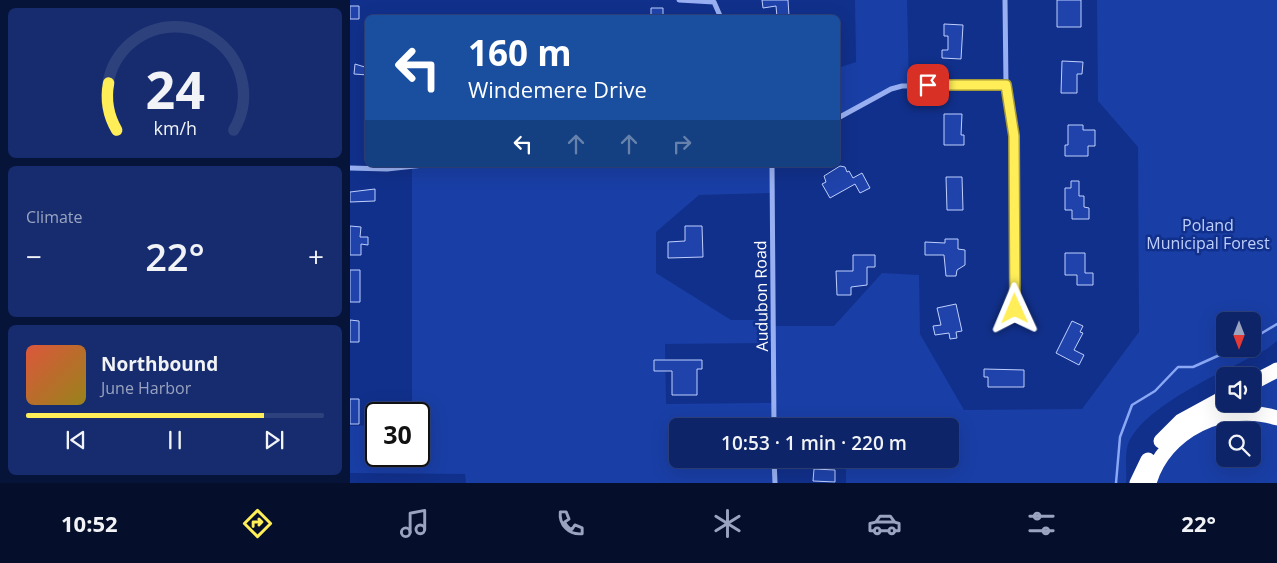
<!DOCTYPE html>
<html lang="en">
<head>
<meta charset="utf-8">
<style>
	:root { --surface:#0d2468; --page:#162c6e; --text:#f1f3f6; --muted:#9aa4c0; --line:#2d417c; --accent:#ffee58 }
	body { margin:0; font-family:"Open Sans",sans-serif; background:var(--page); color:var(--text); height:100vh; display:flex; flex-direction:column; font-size:19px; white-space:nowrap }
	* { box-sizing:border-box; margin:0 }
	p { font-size:16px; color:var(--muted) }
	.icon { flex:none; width:28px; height:28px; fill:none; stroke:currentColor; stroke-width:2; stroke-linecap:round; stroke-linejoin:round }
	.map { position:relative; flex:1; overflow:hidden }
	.drawer { display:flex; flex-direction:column; gap:8px; padding:8px; background:#071439; width:350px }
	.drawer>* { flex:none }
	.banner { position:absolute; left:15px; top:15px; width:475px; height:152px; border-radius:8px; box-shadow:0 5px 20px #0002,0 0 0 1px var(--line); background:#1a4fa0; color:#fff; overflow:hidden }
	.needle { width:32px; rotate:180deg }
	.fabs { position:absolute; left:866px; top:312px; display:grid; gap:10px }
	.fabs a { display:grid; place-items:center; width:45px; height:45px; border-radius:8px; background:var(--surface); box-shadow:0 5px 20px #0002,0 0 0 1px var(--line); font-size:25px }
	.speed { position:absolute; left:15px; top:402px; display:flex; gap:10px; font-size:25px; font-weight:700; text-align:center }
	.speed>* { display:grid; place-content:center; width:65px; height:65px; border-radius:50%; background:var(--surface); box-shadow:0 5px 20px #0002,0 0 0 1px var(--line); line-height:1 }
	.speed .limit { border:2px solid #111; border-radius:8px; background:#fff; color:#111 }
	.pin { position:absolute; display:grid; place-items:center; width:42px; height:42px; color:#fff; margin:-21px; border-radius:10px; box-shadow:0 2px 8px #0006 }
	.me { position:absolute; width:55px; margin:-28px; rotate:359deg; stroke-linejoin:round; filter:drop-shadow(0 0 4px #0008) }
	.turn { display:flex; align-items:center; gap:18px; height:105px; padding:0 20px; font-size:22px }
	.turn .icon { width:65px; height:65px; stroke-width:2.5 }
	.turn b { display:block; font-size:35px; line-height:42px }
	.lanes { display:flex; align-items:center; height:48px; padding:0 20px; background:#0003; justify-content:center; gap:25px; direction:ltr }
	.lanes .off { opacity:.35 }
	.big { font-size:38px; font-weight:600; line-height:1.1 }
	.drawer .tile { flex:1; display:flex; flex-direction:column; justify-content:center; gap:8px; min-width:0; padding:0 18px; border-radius:8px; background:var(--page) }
	.drawer .dial { align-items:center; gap:0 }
	.dial svg { height:130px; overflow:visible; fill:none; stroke:var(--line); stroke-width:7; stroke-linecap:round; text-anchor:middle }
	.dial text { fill:var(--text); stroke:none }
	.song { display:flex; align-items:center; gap:15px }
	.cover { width:60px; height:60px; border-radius:8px; background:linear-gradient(135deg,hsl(10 70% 55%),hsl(50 70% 35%)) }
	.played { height:5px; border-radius:2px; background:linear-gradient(90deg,var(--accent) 80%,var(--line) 80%) }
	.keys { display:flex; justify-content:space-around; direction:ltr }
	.heat { display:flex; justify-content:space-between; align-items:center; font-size:28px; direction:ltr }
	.trip { position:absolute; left:319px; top:418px; width:290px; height:50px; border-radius:8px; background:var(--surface); box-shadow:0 5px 20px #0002,0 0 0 1px var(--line); font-weight:600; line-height:50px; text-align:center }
	.dock { display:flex; height:80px; justify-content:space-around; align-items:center; background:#050e2a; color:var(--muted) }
	.dock .icon { width:35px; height:35px }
	.dock .on { color:var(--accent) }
	.dock b { font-size:22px; color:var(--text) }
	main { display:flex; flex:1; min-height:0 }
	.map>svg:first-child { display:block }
	.green { fill:#193ea5; fill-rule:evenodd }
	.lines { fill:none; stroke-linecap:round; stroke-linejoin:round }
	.stream { stroke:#8aa8f5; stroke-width:2.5 }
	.building { fill:#1f43ab; stroke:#bfcffd }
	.minor { stroke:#98b0f1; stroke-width:5 }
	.motorway { stroke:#fff; stroke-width:15 }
	.route-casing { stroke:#a69b39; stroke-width:12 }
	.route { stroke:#ffee58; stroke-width:9 }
	.labels { text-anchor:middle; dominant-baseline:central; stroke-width:5; stroke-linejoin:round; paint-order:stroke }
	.park-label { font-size:16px; fill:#bfcffd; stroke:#11308b }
	.street-label { font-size:16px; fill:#fff; stroke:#11308b }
</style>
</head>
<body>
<main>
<section class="drawer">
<div class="tile dial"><svg viewBox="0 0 100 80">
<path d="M14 69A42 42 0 1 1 86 69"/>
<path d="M14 69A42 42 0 0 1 9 40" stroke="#ffee58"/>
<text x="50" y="56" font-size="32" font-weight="700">24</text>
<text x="50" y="72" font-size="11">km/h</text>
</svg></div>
<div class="tile"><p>Climate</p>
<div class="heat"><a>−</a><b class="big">22°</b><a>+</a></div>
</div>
<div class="tile">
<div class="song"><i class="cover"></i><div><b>Northbound</b><p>June Harbor</p></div></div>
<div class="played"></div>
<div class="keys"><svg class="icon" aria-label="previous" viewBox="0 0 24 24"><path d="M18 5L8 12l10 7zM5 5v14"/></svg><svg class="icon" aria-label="pause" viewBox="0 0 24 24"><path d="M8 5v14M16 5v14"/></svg><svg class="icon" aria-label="next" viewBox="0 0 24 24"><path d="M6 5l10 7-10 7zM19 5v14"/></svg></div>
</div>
</section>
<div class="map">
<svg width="927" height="483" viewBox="0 0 927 483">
	<rect width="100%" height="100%" fill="#11308b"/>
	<path class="green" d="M 505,0 L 557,0 L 559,85 L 552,86 L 488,118 L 488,68 L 506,62 Z
		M 747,0 L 927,0 L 927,341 L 917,349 C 882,368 787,407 777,448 C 775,459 777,472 776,483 L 496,483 L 496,459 L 600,459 L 600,426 L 328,426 L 328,459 L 424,459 L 425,483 L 116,483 L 115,474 L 0,473 L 0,426 L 26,425 L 26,456 L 69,456 L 69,414 L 62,414 L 62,166 L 74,165 L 422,165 L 422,193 L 349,195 L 306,232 L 306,273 L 381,320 L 424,320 L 424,326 L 484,326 L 532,273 L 569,275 L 570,334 L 614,410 L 732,409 L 789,332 L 788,147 L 748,101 ZM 875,321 L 902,321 L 902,349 L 875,349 ZM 423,343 L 424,403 L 316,404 L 315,344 Z
		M 927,377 L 927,414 L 862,414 L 875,403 L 902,404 L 903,390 Z
		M 896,420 L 918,422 L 927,426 L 927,483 L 806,483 C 814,459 836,433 861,426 C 873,423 885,422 896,420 ZM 875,431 L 902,431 L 902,459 L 875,459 Z"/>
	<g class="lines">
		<path class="stream" d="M 902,339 L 927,324
			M 766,483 L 770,437 L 782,405 L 805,391 L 828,367 L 843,367 L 883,349"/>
	</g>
	<path class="building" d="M 412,0 L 438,0 L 439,16 L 427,17 L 426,6 L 413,8 Z
		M 707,0 L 731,0 L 731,27 L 707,27 Z
		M 0,6 L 9,6 L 9,19 L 0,19 Z
		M 301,8 L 313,8 L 313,18 L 301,18 Z
		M 594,24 L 613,25 L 611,59 L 592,58 L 592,50 L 598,50 L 598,36 L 594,36 Z
		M 712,61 L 733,62 L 732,74 L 727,74 L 727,93 L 711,93 Z
		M 5,64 L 18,68 L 18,75 L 4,74 Z
		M 594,114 L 612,114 L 611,135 L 614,135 L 614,145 L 594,145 Z
		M 718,125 L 733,125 L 733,130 L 745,130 L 745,146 L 738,146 L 738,156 L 715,156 L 715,145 L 718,145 Z
		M 490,166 L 495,167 L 497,172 L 499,171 L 503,178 L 512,173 L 520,188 L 510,193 L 505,184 L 480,198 L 472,184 L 476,182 L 474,176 Z
		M 596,177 L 612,177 L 613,210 L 597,210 Z
		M 721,181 L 729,181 L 729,196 L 734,196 L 734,207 L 739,208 L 739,219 L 722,219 L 722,210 L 715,210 L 715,188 L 721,188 Z
		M 25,189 L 25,201 L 0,202 L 0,192 Z
		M 0,226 L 11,227 L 10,237 L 18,237 L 18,245 L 11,244 L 11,255 L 0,255 Z
		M 335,226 L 352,226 L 353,257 L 318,258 L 318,242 L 335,241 Z
		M 595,239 L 608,239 L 608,249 L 615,250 L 615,265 L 607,270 L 606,276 L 596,276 L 594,255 L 575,255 L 575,242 L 595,243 Z
		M 715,253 L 735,253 L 735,273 L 743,273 L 743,285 L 727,285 L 727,275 L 715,275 Z
		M 503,255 L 525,255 L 525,267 L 517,267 L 517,285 L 501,287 L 501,295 L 487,295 L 486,271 L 503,271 Z
		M 0,270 L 10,270 L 10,302 L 0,302 Z
		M 606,304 L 612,331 L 606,332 L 607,338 L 600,339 L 599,333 L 585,335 L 583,326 L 591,325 L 587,308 Z
		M 0,320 L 9,321 L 9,342 L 0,342 Z
		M 722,321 L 733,326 L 730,332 L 733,333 L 724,350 L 734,355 L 729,365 L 706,353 Z
		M 304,360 L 352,360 L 352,369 L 347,369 L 347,395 L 322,395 L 322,371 L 304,371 Z
		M 634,369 L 674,370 L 674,387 L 638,387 L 638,377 L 634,377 Z
		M 0,399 L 9,399 L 9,424 L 0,424 Z
		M 464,469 L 485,470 L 485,482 L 463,481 Z"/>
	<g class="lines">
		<path class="minor" d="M 329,0 L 364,2 L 371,18
			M 655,0 L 656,85 L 664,136 L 665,316
			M 488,118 L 541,89 L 552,86 L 656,85
			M 422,165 L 424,426
			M 0,168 L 37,169 L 74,165
			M 424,459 L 425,483"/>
		<path class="motorway" d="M 902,383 L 927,370
			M 811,441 L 831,421 L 875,397
			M 787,483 L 798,460
			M 799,483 C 814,430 876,401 927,418"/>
	</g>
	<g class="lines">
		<defs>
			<path id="route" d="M 578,85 L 656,85 L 664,136 L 665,309"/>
		</defs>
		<use href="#route" class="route-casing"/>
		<use href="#route" class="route"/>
	</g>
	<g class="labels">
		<g class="park-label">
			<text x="858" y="225">Poland<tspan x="858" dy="18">Municipal Forest</tspan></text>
		</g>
		<g class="street-label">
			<text transform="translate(411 296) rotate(-91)">Audubon Road</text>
		</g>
	</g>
</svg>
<div class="fabs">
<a><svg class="needle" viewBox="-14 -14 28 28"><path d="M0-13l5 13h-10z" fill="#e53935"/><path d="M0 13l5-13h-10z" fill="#9aa4c0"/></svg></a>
<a><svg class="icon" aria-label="sound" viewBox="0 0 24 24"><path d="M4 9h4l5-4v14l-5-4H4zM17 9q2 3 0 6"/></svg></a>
<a><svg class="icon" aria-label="search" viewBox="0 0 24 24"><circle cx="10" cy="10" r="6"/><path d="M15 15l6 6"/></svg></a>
</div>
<div class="speed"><div class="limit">30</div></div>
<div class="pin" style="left:578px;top:85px;background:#d93025"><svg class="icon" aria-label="arrive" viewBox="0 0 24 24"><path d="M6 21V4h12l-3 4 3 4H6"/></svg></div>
<svg class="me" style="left:665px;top:309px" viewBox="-20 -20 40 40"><path d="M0-17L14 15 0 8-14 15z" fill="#ffee58" stroke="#fff" stroke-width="4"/></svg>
<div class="trip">10:53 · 1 min · 220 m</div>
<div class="banner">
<div class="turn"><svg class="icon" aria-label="left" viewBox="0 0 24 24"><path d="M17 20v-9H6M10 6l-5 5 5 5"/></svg><div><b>160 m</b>Windemere Drive</div></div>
<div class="lanes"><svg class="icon" aria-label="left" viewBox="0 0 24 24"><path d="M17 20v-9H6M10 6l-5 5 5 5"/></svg><svg class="icon off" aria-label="ahead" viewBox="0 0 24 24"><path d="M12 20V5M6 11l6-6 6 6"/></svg><svg class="icon off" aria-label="ahead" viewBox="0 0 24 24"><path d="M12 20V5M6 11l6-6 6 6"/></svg><svg class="icon off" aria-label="right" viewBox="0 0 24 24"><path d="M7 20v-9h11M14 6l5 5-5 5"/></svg></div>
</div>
</div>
</main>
<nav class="dock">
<b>10:52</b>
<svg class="icon on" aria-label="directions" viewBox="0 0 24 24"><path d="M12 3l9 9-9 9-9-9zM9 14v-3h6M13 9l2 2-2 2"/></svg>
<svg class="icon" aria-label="music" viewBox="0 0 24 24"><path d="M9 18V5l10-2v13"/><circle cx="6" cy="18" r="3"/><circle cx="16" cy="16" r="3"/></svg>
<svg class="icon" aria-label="phone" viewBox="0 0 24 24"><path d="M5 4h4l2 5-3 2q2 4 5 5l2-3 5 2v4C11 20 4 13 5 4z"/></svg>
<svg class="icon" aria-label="climate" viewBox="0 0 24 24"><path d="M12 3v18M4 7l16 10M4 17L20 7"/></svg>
<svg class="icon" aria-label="car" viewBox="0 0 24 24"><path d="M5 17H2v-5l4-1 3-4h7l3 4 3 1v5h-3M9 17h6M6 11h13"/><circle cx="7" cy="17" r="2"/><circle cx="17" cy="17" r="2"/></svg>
<svg class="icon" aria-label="filters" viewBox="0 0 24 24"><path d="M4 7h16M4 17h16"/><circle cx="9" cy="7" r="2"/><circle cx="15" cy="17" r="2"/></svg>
<b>22°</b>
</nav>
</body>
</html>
